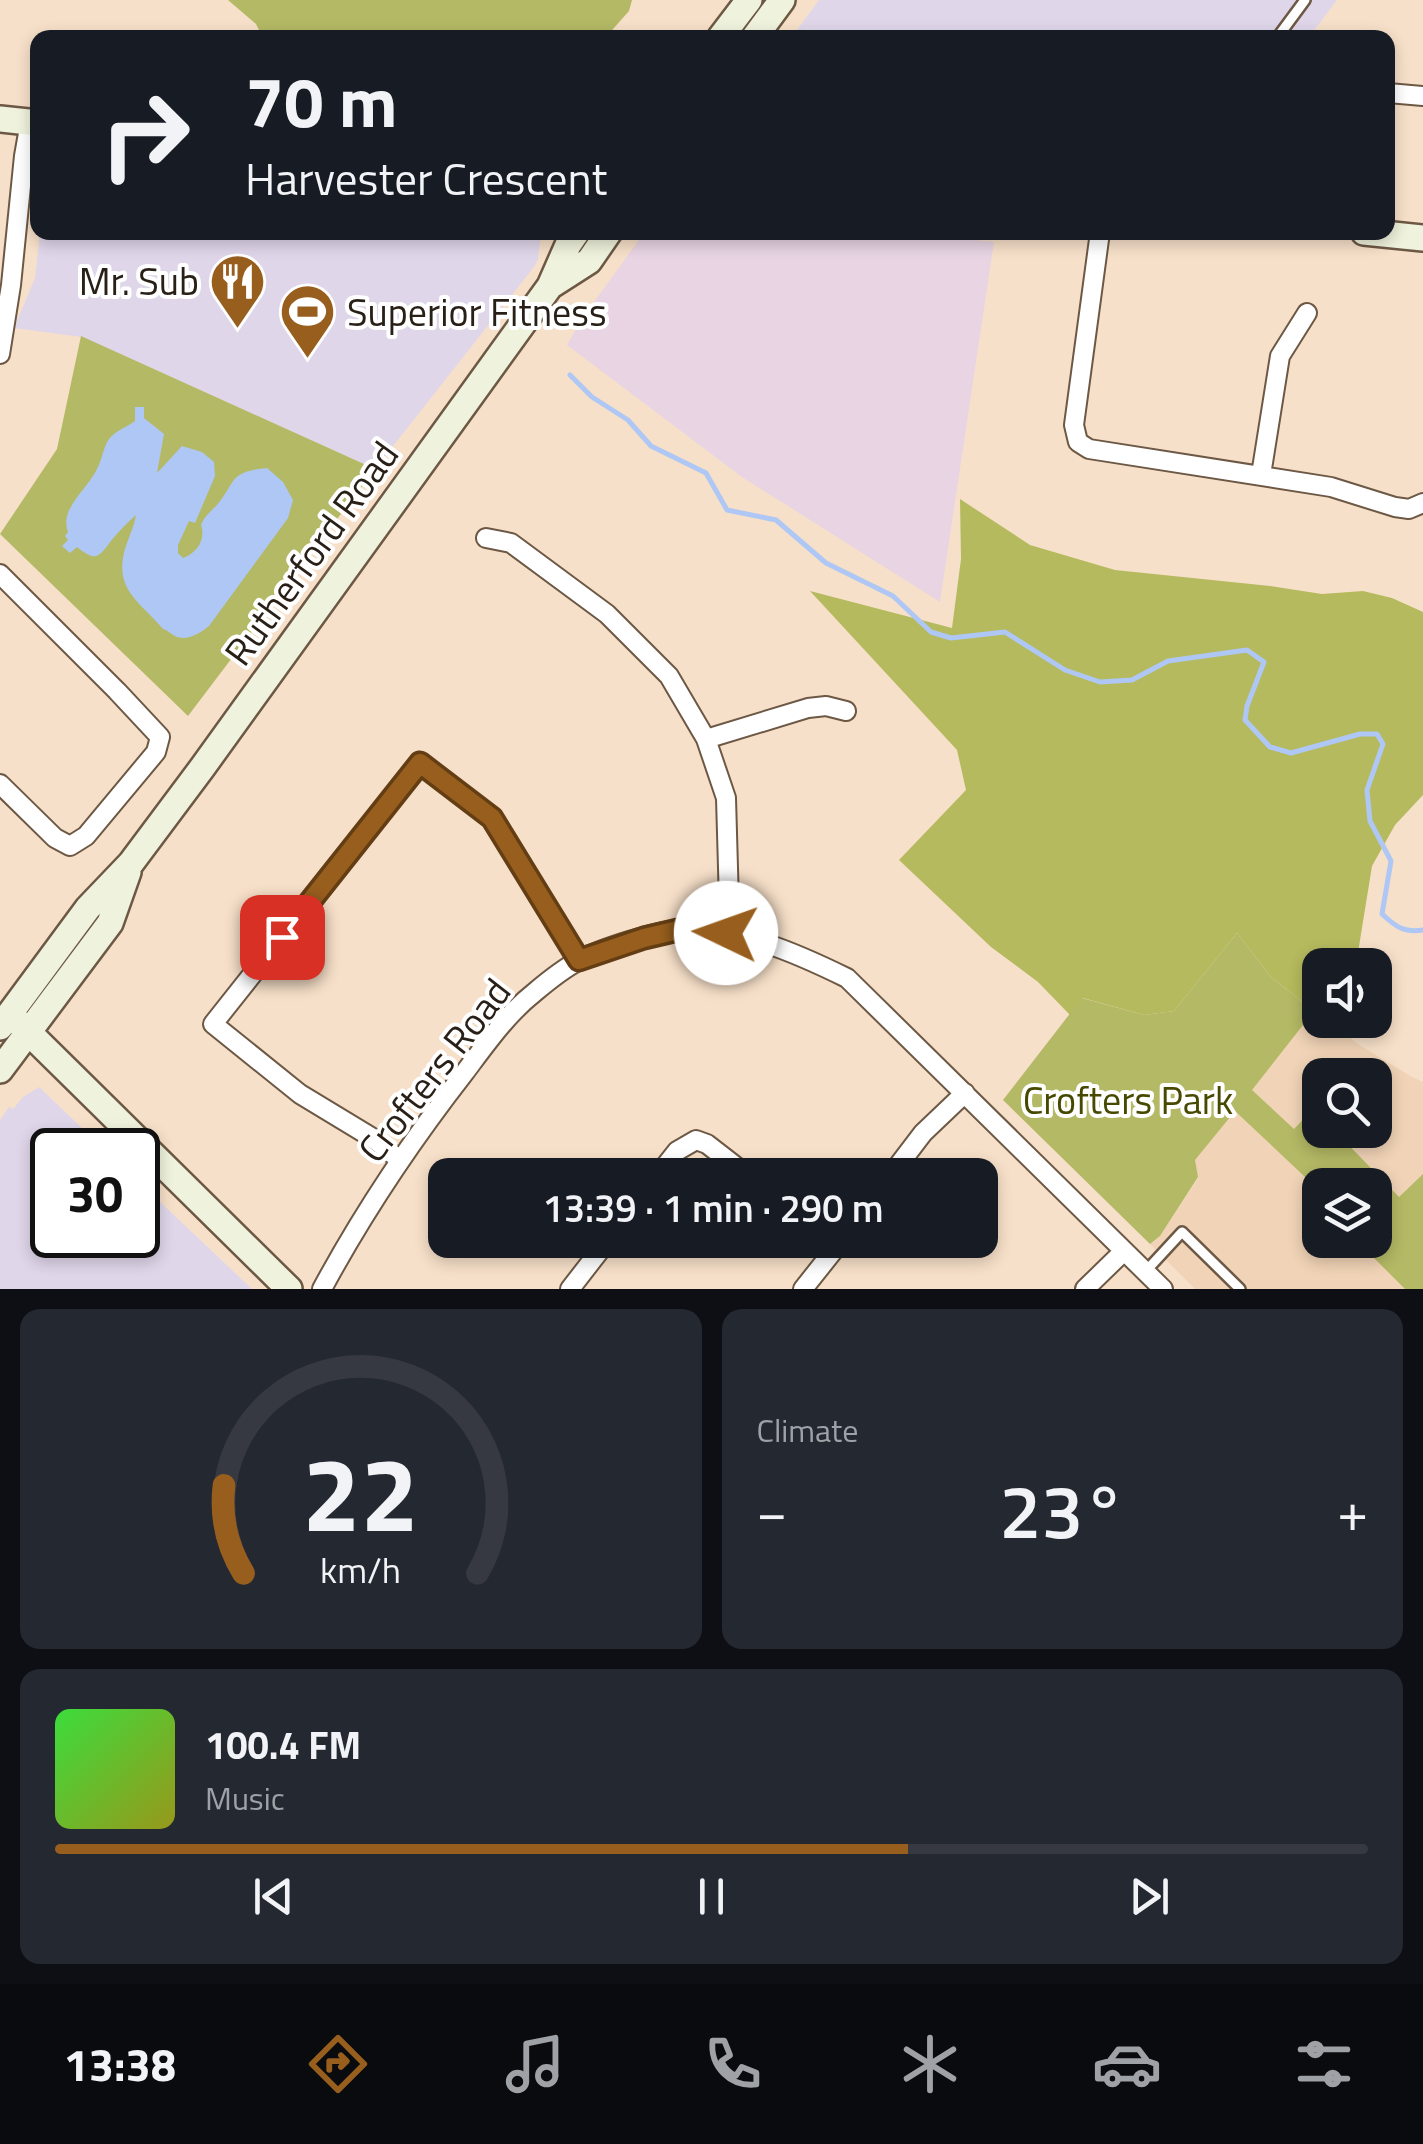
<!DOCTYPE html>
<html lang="en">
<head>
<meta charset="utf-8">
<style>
	:root { --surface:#171b24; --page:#242831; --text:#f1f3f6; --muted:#9ea1a6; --line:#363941; --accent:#985e1d }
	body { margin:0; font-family:"Titillium Web",sans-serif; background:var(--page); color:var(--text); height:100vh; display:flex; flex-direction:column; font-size:38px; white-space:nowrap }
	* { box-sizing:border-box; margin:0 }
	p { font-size:32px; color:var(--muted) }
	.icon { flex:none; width:55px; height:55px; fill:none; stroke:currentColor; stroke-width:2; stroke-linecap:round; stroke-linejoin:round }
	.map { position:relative; height:1289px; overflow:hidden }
	.panel { display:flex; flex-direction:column; gap:20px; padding:20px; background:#0d0f14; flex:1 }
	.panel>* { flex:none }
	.banner { position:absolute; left:30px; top:30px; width:1365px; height:210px; border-radius:20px; box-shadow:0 5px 15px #0003; background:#171b24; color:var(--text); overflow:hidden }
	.buttons { position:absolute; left:1302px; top:948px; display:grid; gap:20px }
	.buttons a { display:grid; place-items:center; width:90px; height:90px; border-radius:20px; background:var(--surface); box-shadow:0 5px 15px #0003; font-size:50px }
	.speed { position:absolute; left:30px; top:1128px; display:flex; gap:20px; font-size:50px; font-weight:700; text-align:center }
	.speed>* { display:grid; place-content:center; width:130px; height:130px; border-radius:50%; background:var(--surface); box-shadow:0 5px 15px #0003; line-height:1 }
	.speed .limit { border:5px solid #111; border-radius:15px; background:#fff; color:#111 }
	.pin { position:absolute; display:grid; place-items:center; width:85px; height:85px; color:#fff; margin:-42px; border-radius:20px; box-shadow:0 5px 15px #0006 }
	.me { position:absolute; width:110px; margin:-55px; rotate:273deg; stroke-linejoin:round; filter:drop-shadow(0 0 8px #0008) }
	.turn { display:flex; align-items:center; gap:35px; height:210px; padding:0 50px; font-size:45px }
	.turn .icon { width:130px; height:130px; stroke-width:2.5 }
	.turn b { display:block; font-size:70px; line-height:85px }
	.big { font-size:75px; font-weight:600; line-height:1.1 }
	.panel .widget { flex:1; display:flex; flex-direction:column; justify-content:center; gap:15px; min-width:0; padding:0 35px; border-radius:20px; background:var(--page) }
	.panel .dial { align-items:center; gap:0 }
	.dial svg { height:260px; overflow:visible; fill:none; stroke:var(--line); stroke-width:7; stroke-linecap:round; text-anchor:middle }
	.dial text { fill:var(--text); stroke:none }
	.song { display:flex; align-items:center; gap:30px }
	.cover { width:120px; height:120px; border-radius:15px; background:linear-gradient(135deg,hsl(120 70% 55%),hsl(60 70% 35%)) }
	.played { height:10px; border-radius:5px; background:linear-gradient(90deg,var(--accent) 65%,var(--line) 65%) }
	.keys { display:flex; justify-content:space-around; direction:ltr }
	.heat { display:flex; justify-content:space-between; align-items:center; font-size:55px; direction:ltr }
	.panel .tiles { flex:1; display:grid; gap:20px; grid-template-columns:1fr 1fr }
	.widget:last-child { grid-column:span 2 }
	.trip { position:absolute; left:428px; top:1158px; width:570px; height:100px; border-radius:20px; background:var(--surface); box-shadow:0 5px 15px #0003; font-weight:600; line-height:100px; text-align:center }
	.tabs { display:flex; height:160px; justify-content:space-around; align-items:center; background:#090b0e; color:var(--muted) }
	.tabs .icon { width:70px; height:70px }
	.tabs .on { color:var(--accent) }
	.tabs b { font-size:45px; color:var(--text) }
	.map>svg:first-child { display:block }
	.commercial { fill:#e0d6ea }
	.industrial { fill:#e8d4e3 }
	.built { fill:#f1d4b7; fill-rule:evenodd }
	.green { fill:#b4b965 }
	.forest { fill:#b5ba5e }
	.water { fill:#afc7f4 }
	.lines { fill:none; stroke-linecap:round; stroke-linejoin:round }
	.stream { stroke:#afc7f4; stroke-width:5 }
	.lane-casing { stroke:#6c5844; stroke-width:14 }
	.street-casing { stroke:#6c5844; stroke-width:22 }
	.secondary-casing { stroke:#6c5844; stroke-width:30 }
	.lane { stroke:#fff; stroke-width:9 }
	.street { stroke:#fff; stroke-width:18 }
	.secondary { stroke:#eff2dc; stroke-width:25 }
	.route-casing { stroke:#633d13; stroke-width:25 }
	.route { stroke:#985e1d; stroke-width:18 }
	.labels { text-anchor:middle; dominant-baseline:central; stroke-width:8; stroke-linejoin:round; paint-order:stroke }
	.poi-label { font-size:38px; fill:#281f17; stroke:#fff; text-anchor:end }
	.street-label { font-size:38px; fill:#281f17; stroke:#fff }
	.park-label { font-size:38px; fill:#474900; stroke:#fff }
</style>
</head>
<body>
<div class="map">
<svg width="1423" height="1289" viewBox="0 0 1423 1289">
	<rect width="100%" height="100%" fill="#f7e0c9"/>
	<path class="commercial" d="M 819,0 L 1337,0 L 1309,37 L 791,38 Z
		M 40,233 L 541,233 L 538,260 L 534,267 L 375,469 L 81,337 L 14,328 L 35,278 Z
		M 39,1087 L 105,1150 L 52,1150 L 52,1235 L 138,1235 L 138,1181 L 252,1289 L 0,1289 L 0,1120 L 9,1107 L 13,1109 L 23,1097 Z"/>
	<path class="industrial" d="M 899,232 L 994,242 L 940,602 L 742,477 L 567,345 L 581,320 L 644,233 Z"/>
	<path class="built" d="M 1314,1011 L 1320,1016 L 1320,1020 L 1326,1020 L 1361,1046 L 1412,1077 L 1423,1082 L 1423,1289 L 1195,1289 L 1150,1244 L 1160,1236 L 1198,1178 L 1194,1160 ZM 1320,1075 L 1375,1075 L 1375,1130 L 1320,1130 ZM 1320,1185 L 1375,1185 L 1375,1240 L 1320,1240 Z"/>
	<path class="green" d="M 228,0 L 632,0 L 629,11 L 606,37 L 263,38 L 256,24 Z
		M 81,336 L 375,469 L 188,716 L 0,534 L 57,449 Z
		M 1237,933 L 1271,977 L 1314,1011 L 1252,1090 L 1294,1129 L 1313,1109 L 1320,1116 L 1320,1130 L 1334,1130 L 1399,1197 L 1423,1174 L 1423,1289 L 1405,1289 L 1372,1256 L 1384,1251 L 1372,1240 L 1375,1240 L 1375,1185 L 1320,1185 L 1320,1191 L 1235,1111 L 1195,1160 L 1198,1177 L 1160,1236 L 1150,1244 L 1003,1100 L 1082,998 L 1144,1015 L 1174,1011 Z"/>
	<path class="forest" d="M 960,499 L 1030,545 L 1115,570 L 1270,586 L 1322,594 L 1363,591 L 1392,598 L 1423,612 L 1423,795 L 1395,825 L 1372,866 L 1356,965 L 1320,965 L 1320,1011 L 1314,1011 L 1271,977 L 1237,933 L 1174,1011 L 1144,1015 L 1083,998 L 1070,1015 L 1038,982 L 991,947 L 899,860 L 966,790 L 957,750 L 810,591 L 952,628 L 961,559 Z"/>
	<path class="water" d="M 135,407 L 144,407 L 144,418 L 164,434 L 157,473 L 182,446 L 202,452 L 214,462 L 215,476 L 195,523 L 189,521 L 178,545 L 178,553 L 183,558 C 197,553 206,540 201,525 C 205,516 209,513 216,506 C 237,482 227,472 267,468 L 283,482 L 293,500 L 288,518 L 209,626 C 200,633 187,642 175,636 C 171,634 168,630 163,629 C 142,603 115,591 124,553 C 127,540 134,528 136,515 C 128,522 118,532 111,541 C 98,558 96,562 77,547 L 70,553 L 62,546 L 68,540 L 65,536 L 68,532 C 59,508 88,489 97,469 C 102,460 103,448 109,439 C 115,431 127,427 135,421 Z"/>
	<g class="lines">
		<path class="stream" d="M 570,375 L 592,397 L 628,420 L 651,446 L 706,473 L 727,510 L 776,520 L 826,563 L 893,596 L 931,632 L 951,638 L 1005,632 L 1065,670 L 1100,682 L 1132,680 L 1168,661 L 1247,650 L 1264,662 L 1247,706 L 1245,720 L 1270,747 L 1291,753 L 1360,734 L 1377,734 L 1383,744 L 1367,790 L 1370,821 L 1391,861 L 1382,914 C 1396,927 1404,933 1423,930"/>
		<defs>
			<path id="lane" d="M 1277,38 L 1305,0
				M 1145,1272 L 1182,1232 L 1240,1289"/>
			<path id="street" d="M 1388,93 L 1423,96
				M 1100,232 L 1074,425 L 1078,442 L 1089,449 L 1331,487 L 1395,507 L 1409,509 L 1423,503
				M 0,354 L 11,285 L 24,156 L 30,122
				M 1261,475 L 1280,356 L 1307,313
				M 486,538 L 511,543 L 607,614 L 669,676 L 706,739 L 726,798 L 729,903 L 726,933
				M 0,574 L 117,691 L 160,737 L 156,752 L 86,836 L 70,846 L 55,838 L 0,784
				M 706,739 L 808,708 L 826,706 L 846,711
				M 400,1160 L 371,1137 L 300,1094 L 213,1024 L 420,763 L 492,818 L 579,960
				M 658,1175 L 677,1151 L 696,1140 L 707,1144 L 747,1175
				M 891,1175 L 923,1133 L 965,1093
				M 322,1289 C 363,1213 412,1140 465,1072 C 486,1044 507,1014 535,992 C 548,981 563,969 578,961 C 600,949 656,931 680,930 C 742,929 794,952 847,978 L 1163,1289
				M 570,1289 L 608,1240
				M 803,1289 L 838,1245 L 831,1240
				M 1085,1289 L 1124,1251"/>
			<path id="secondary" d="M 720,38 L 749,0
				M 754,38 L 782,0
				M 0,119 L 38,123
				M 1364,232 L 1423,238
				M 550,286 L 589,261 L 609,232
				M 10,1014 L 289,1289
				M 0,1027 L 88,908 L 131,863 L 202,768 L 550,286 L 568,245 L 577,232
				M 0,1070 L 110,923 L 128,872"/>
		</defs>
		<use href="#lane" class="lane-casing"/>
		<use href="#street" class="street-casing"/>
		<use href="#secondary" class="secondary-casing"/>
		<use href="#lane" class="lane"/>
		<use href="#street" class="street"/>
		<use href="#secondary" class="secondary"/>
	</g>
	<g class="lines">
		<defs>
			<path id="route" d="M 282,937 L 420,763 L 492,818 L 579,960 L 644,938 L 678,930 L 726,933"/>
		</defs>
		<use href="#route" class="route-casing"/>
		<use href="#route" class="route"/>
	</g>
	<defs>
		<symbol id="restaurant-pin" viewBox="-11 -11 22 30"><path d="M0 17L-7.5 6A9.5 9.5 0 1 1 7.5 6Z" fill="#985e1d" stroke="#fff"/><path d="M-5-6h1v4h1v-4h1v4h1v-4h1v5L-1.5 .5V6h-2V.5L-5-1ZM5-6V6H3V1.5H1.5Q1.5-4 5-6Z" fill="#fff"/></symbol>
		<symbol id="stadium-pin" viewBox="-11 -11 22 30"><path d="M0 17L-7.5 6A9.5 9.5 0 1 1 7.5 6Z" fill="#985e1d" stroke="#fff"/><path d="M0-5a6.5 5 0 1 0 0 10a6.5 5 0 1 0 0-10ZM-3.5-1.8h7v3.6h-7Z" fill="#fff"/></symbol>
	</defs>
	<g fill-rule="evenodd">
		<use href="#restaurant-pin" x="206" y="250" width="63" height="86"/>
		<use href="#stadium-pin" x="276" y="280" width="63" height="86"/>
	</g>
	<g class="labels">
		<g class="poi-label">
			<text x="199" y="281">Mr. Sub</text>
			<text x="347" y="312" text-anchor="start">Superior Fitness</text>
		</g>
		<g class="street-label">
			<text transform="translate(311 553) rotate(-54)">Rutherford Road</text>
			<text transform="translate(434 1070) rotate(-52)">Crofters Road</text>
		</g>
		<g class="park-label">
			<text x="1128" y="1100">Crofters Park</text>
		</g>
	</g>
</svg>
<div class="buttons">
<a><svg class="icon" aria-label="sound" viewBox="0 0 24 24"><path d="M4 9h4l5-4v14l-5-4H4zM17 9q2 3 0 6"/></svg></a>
<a><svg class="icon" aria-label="search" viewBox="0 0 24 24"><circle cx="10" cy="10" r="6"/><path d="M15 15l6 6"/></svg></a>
<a><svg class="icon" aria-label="layers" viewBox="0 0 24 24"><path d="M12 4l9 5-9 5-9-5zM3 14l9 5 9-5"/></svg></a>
</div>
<div class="speed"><div class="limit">30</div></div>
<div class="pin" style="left:282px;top:937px;background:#d93025"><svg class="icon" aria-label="arrive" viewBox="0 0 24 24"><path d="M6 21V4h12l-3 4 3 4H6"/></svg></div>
<svg class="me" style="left:726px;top:933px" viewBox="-20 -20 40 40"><circle r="19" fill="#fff"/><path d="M0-13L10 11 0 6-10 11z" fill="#985e1d"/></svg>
<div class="trip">13:39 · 1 min · 290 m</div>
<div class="banner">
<div class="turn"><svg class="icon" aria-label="right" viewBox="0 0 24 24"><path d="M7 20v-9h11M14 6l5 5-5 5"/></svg><div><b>70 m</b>Harvester Crescent</div></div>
</div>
</div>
<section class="panel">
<div class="tiles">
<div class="widget dial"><svg viewBox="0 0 100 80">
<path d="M14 69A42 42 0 1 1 86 69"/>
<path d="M14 69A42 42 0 0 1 8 42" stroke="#985e1d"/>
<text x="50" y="56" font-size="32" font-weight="700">22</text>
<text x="50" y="72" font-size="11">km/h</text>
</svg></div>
<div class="widget"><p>Climate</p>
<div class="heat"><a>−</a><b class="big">23°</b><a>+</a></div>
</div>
<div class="widget">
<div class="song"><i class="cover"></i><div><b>100.4 FM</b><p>Music</p></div></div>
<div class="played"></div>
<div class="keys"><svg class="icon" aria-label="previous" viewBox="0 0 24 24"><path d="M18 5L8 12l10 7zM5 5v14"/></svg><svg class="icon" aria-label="pause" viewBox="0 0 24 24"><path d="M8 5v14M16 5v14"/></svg><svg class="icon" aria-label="next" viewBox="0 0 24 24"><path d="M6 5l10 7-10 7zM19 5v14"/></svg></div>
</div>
</div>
</section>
<nav class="tabs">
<b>13:38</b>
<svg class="icon on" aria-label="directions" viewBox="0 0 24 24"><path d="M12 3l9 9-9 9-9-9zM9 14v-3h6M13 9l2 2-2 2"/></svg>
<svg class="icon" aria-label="music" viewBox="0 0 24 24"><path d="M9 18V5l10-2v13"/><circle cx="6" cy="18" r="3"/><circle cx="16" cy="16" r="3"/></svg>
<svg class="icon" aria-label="phone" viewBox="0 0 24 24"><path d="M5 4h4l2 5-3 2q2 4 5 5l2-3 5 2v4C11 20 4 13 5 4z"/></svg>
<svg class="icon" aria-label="climate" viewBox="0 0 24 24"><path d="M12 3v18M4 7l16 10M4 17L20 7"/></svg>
<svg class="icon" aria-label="car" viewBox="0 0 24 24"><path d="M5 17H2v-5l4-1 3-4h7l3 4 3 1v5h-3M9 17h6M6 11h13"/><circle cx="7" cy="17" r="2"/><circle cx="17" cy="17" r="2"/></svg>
<svg class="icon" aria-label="filters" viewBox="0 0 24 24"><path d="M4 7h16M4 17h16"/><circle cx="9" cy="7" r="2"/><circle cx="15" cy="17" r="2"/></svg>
</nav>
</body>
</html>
